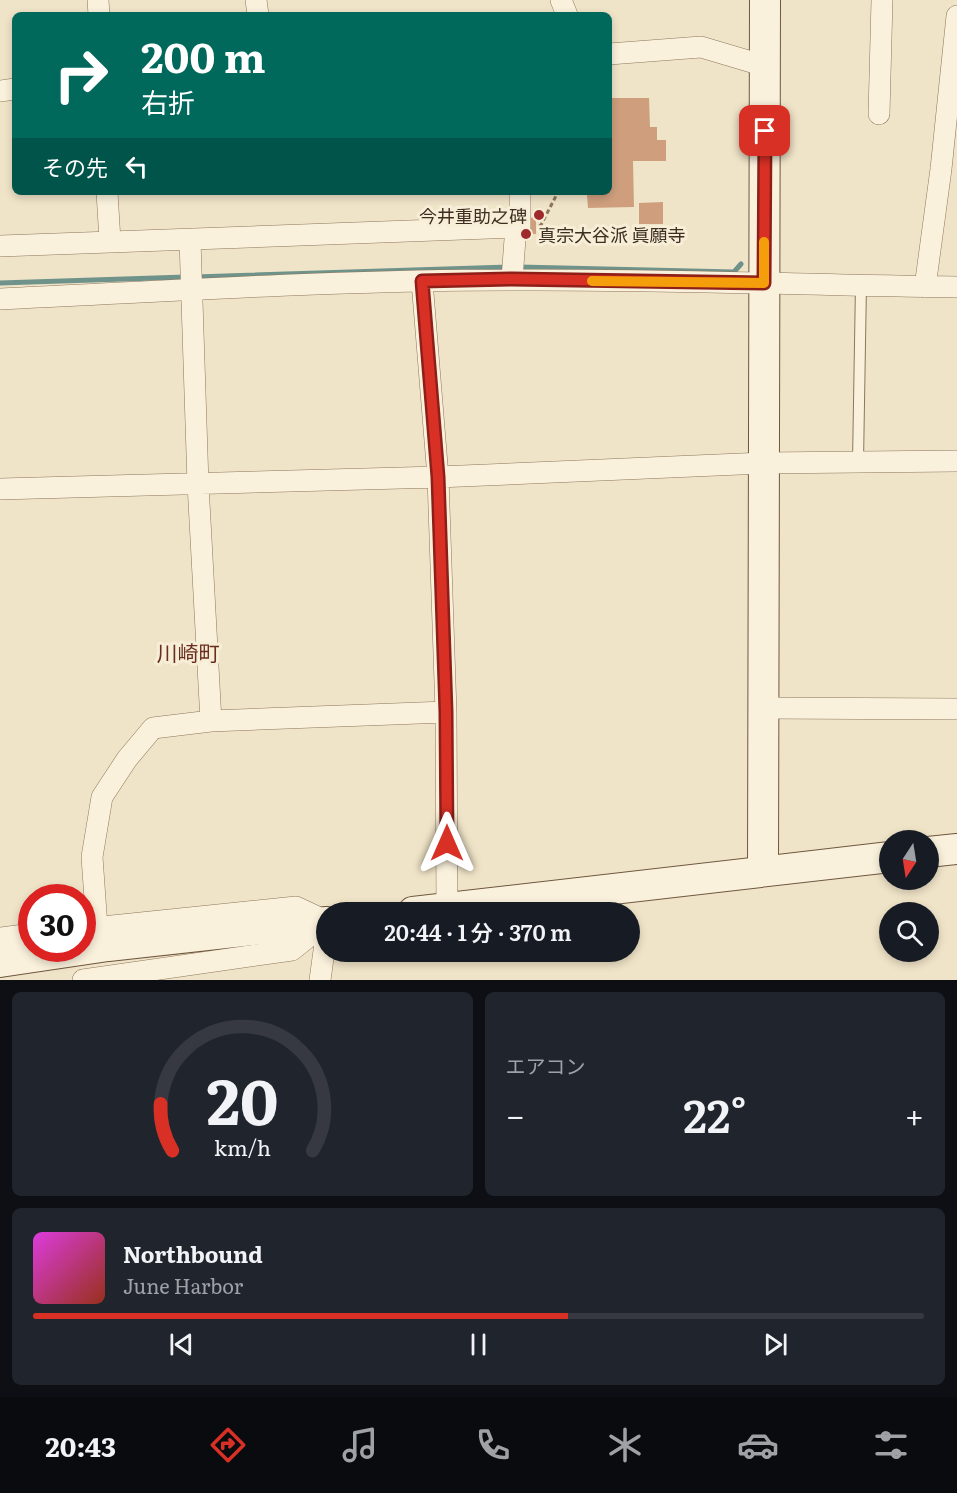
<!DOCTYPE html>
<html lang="ja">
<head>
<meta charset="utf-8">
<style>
	:root { --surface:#171b24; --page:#20242c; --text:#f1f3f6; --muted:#9ea1a6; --line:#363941; --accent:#d93025 }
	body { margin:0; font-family:Literata,"Noto Sans JP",serif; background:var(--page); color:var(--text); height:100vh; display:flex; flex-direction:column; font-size:22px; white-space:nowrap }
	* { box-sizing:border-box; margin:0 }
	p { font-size:20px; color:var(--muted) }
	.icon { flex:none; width:33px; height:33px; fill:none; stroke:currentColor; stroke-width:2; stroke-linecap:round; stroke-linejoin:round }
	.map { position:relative; height:980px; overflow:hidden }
	.sheet { display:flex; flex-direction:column; gap:12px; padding:12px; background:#0d0f14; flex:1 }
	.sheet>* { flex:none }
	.guide { position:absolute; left:12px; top:12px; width:600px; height:183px; border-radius:9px; box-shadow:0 3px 9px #0003; background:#00695c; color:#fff; overflow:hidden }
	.needle { width:39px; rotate:192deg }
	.controls { position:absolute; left:879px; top:830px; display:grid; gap:12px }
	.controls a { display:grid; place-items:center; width:60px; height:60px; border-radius:50%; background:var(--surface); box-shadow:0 3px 9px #0003; font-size:30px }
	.speed { position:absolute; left:18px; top:884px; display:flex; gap:12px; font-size:30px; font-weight:700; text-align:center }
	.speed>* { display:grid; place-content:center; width:78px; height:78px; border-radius:50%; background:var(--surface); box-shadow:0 3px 9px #0003; line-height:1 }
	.speed .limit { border:9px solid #d22; background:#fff; color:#111 }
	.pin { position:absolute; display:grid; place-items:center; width:51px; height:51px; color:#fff; margin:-26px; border-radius:12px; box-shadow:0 3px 9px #0006 }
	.me { position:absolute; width:66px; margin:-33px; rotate:0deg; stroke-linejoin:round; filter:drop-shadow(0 0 4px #0008) }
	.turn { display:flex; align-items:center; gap:21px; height:126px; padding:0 30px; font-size:27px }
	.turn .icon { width:78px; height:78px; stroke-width:2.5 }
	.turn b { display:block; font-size:42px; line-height:51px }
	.then { display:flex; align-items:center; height:57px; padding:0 30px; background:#0003; gap:12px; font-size:22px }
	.big { font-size:45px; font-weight:600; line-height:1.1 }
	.sheet .tile { flex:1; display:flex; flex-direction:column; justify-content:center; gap:9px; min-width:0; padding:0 21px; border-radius:9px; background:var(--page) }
	.sheet .dial { align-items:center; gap:0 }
	.dial svg { height:156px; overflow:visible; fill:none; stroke:var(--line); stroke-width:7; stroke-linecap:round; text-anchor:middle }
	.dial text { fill:var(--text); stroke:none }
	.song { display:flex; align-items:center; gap:18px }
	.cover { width:72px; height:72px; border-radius:9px; background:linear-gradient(135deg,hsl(300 70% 55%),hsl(10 70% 35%)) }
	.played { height:6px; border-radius:3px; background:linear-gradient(90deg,var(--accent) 60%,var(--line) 60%) }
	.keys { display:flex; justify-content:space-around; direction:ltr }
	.heat { display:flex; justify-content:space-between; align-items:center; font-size:33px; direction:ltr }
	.sheet .tiles { flex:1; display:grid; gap:12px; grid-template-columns:1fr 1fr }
	.tile:last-child { grid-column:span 2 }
	.trip { position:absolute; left:316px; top:902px; width:324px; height:60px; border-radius:30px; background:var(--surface); box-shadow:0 3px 9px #0003; font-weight:600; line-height:60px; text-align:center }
	.tab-bar { display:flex; height:96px; justify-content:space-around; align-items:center; background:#090b0e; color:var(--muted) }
	.tab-bar .icon { width:42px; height:42px }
	.tab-bar .current { color:var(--accent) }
	.tab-bar b { font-size:27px; color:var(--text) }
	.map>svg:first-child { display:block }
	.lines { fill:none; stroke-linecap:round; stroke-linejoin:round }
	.stream { stroke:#6f938a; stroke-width:5 }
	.building { fill:#cf9f7d }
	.lane-casing { stroke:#8d765c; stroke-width:12 }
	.street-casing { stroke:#8d765c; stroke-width:22 }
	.secondary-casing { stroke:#6f573f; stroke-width:32 }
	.path { stroke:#8d765c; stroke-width:3; stroke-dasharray:4.5 3; stroke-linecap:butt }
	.lane { stroke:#faf1dc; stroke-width:10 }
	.street { stroke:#faf1dc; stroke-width:21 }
	.secondary { stroke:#faf1dc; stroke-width:30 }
	.route-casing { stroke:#8d1f18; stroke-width:15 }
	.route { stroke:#d93025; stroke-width:10 }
	.slow { stroke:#f59e0b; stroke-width:10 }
	.poi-dot { fill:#9e2a2b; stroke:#f7eed8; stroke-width:2 }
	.labels { text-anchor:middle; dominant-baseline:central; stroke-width:6; stroke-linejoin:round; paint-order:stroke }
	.poi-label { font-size:18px; fill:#3d2e20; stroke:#f7eed8; text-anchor:end }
	.quarter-label { font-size:21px; fill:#6b2e1e; stroke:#f7eed8 }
</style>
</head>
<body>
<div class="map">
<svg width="957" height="980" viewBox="0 0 957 980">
	<rect width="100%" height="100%" fill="#f0e4c8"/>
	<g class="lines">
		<path class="stream" d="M 519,267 L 734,272 L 741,264
			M 195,277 L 509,267
			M 0,283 L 186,277"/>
	</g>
	<path class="building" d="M 609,98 L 649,98 L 650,127 L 657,127 L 657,140 L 666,140 L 666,161 L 633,161 L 634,207 L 588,208 L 587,195 L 596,195 L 596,192 L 609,192 Z
		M 663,202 L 663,224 L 639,224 L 639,203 Z
		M 536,217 L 536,234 L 528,234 L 528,218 Z"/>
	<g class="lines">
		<defs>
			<path id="lane" d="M 858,462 L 861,284"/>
			<path id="street" d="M 98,0 L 99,15
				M 256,0 L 258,15
				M 561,0 L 567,15
				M 609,54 L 701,47 L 765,66
				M 0,91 L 15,89
				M 879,114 L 882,0
				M 107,192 L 110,241
				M 190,240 L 198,484 L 211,721
				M 0,246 L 520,227
				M 512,279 L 515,239 L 520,227 L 520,192
				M 422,281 L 438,477 L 446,712 L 447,908
				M 925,287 L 941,169 L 957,16
				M 0,299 C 170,291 340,280 510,280 C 659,279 808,285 957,287
				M 0,489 L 438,477 L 764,463 L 957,461
				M 763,708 L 957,709
				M 97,927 L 92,857 L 102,797 L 127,759 L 153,728 L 211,721 L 446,712
				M 83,929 L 296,907 L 326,921
				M 0,938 L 32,934
				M 83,980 L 292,950 L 327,922
				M 320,980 L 327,929"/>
			<path id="secondary" d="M 928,852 L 957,849
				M 763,871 L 765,0
				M 413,912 L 890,857
				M 0,962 L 108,946 L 327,922"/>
		</defs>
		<use href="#lane" class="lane-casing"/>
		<use href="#street" class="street-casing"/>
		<use href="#secondary" class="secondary-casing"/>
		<path class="path" d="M 539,226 L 541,225 L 558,192"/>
		<use href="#lane" class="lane"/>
		<use href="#street" class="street"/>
		<use href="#secondary" class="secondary"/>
	</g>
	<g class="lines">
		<defs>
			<path id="route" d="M 447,843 L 446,712 L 438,477 L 422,281 L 512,279 L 764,283 L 765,131"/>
		</defs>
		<use href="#route" class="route-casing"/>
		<use href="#route" class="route"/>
		<path class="slow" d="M 592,281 L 764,283 L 764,242"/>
	</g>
	<g class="poi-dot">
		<circle cx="539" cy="215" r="6"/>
		<circle cx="526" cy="234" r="6"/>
	</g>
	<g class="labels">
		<g class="poi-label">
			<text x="527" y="215">今井重助之碑</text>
			<text x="538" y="234" text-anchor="start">真宗大谷派 眞願寺</text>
		</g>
		<g class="quarter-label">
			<text x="188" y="651">川崎町</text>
		</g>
	</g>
</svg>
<div class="controls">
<a><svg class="needle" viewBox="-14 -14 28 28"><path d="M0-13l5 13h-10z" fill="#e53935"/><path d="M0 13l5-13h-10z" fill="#9ea1a6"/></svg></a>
<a><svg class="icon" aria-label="search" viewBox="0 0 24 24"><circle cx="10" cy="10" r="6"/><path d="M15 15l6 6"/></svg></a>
</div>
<div class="speed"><div class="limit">30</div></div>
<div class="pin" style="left:765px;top:131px;background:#d93025"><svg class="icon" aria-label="arrive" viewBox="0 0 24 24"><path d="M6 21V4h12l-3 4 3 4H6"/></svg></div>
<svg class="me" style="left:447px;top:843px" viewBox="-20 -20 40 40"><path d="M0-17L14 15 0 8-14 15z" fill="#d93025" stroke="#fff" stroke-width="4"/></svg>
<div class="trip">20:44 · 1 分 · 370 m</div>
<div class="guide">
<div class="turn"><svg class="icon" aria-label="right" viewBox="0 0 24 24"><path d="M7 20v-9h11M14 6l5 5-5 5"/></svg><div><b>200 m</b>右折</div></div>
<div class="then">その先<svg class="icon" aria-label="left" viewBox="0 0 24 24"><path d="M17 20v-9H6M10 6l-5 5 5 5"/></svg></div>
</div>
</div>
<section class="sheet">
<div class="tiles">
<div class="tile dial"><svg viewBox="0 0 100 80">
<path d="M14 69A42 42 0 1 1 86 69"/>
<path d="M14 69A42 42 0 0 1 8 45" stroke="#d93025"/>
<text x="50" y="56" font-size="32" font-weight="700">20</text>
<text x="50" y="72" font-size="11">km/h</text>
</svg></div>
<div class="tile"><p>エアコン</p>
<div class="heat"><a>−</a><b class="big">22°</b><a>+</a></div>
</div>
<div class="tile">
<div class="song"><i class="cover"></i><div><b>Northbound</b><p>June Harbor</p></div></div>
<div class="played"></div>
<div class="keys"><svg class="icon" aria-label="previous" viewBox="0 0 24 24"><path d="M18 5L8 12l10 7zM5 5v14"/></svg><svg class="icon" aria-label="pause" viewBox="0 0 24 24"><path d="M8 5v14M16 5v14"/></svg><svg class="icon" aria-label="next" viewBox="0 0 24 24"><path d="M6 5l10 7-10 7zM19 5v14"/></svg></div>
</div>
</div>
</section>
<nav class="tab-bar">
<b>20:43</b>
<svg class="icon current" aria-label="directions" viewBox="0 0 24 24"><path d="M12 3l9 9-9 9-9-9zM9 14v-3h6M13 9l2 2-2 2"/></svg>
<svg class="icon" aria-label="music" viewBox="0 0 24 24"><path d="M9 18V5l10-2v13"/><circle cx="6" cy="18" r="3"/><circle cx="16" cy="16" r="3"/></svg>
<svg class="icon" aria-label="phone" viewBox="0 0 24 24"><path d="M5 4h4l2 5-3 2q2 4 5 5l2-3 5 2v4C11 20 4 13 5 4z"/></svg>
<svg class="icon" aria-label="climate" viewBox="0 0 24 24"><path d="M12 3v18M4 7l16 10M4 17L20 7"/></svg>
<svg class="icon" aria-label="car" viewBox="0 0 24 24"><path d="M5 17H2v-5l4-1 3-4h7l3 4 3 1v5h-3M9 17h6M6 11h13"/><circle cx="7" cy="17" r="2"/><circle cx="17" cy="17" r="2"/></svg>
<svg class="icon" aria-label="filters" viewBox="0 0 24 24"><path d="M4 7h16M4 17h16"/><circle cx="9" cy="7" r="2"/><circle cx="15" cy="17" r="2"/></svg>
</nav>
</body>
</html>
